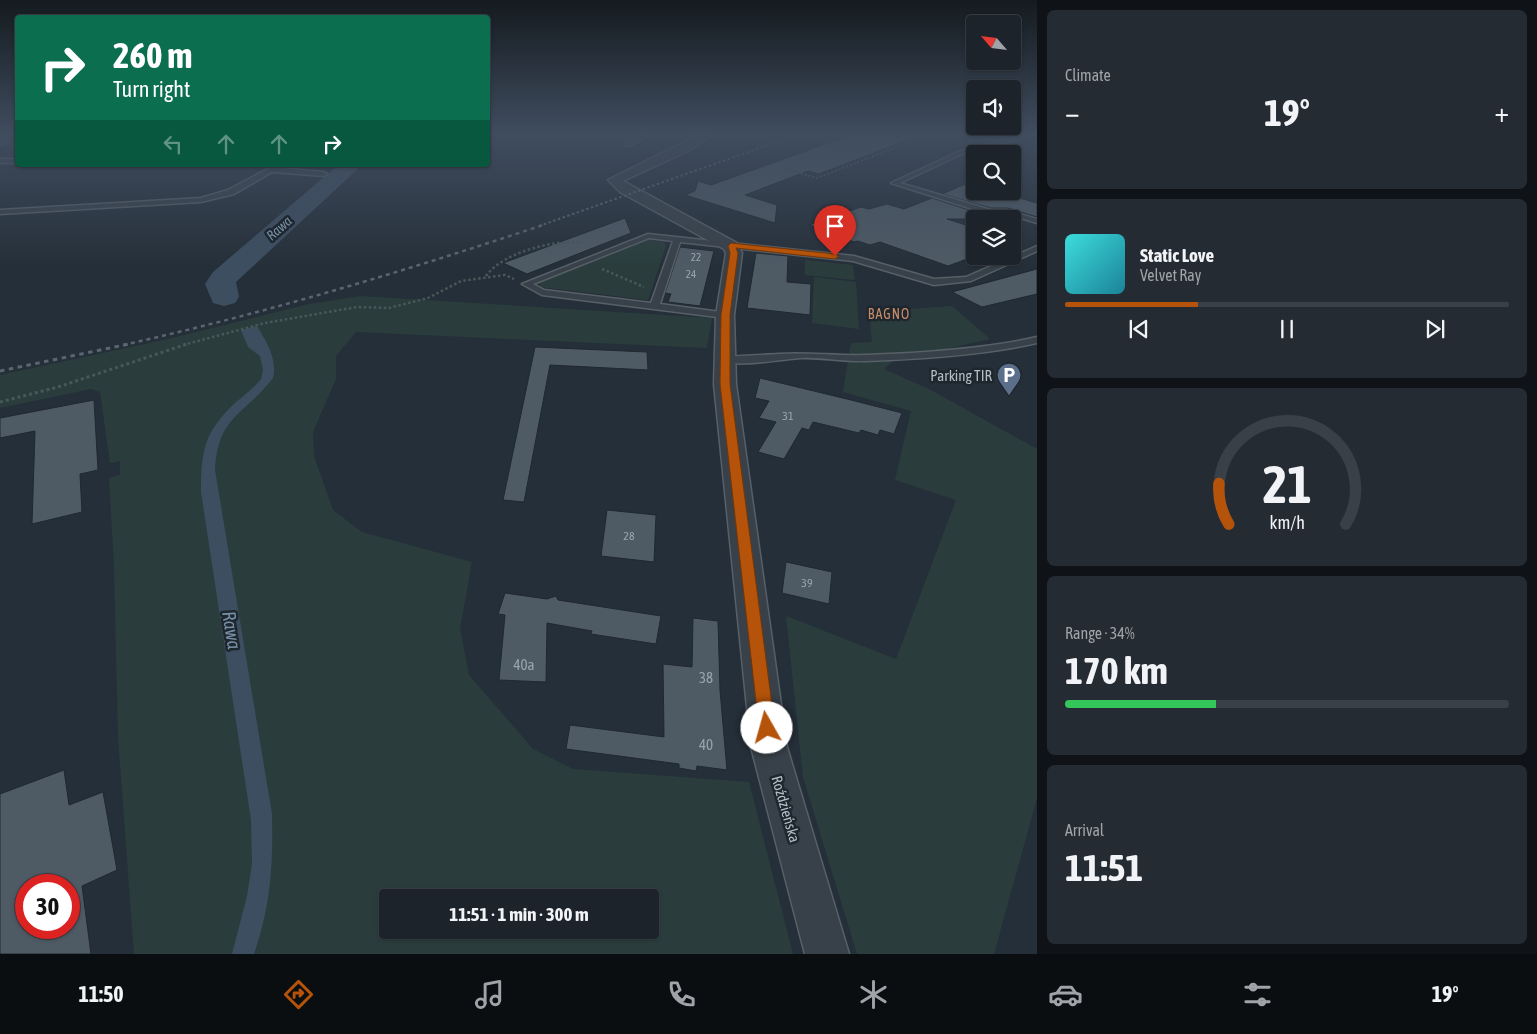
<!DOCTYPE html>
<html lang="en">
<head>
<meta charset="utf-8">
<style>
	:root { --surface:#1c232b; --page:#252b33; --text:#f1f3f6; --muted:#a0a4a9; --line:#3a4047; --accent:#b45309 }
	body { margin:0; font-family:"Asap Condensed",sans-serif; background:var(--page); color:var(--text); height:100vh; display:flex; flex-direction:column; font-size:19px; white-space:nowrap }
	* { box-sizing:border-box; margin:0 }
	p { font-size:16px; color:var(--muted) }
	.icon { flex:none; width:28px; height:28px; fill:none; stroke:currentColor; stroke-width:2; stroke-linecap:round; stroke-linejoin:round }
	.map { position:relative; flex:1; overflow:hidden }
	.panel { display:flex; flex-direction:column; gap:10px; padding:10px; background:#0f1318; width:500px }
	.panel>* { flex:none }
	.top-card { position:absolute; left:15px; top:15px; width:475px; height:152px; border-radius:5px; box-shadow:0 1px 4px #0004,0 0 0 1px var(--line); background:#0b6e4f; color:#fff; overflow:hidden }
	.needle { width:32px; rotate:298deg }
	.fabs { position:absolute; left:966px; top:15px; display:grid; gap:10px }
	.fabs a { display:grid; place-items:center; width:55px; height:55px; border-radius:5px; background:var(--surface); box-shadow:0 1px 4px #0004,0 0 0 1px var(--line); font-size:25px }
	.speed { position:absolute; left:15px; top:874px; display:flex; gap:10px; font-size:25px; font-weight:700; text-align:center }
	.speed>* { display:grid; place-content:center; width:65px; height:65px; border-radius:50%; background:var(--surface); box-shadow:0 1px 4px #0004,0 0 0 1px var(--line); line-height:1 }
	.speed .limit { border:8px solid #d22; background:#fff; color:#111 }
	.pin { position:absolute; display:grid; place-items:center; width:42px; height:42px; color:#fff; margin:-51px -21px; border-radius:50% 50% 50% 0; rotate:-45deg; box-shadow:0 0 5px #0007 }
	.pin .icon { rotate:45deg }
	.me { position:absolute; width:55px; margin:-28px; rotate:353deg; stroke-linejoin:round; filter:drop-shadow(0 0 4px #0008) }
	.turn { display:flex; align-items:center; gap:18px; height:105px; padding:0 15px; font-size:22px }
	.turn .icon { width:65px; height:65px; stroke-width:2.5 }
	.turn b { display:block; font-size:35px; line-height:42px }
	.lanes { display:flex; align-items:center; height:48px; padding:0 15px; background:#0003; justify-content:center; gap:25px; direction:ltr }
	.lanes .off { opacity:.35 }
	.big { font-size:38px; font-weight:700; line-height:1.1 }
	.panel .tile { flex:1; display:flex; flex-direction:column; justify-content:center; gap:8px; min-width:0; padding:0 18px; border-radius:8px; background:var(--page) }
	.panel .dial { align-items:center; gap:0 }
	.dial svg { height:130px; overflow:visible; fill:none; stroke:var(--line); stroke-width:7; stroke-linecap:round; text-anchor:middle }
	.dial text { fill:var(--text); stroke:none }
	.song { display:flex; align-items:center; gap:15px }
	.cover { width:60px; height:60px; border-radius:8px; background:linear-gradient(135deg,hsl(180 70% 55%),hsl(190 70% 35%)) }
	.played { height:5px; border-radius:2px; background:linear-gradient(90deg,var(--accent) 30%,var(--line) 30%) }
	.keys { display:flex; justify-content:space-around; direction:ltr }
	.heat { display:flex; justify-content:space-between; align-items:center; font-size:28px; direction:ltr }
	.charge { height:8px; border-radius:4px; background:linear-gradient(90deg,#34c759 34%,var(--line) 0) }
	.trip { position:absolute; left:379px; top:889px; width:280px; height:50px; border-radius:5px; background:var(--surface); box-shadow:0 1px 4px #0004,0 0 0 1px var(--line); font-weight:700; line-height:50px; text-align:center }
	.menu { display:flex; height:80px; justify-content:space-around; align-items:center; background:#0b0e11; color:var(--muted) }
	.menu .icon { width:35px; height:35px }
	.menu .on { color:var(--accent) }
	.menu b { font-size:22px; color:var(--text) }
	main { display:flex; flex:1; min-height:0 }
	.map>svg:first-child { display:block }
	.green { fill:#2a3d3c; fill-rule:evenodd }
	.water { fill:#3c4e60 }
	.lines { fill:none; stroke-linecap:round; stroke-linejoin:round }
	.river { fill:#3c4e60; fill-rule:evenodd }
	.building { fill:#4e5a64; stroke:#202830; fill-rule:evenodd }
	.lane-casing { stroke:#575f67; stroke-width:3 }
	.street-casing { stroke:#575f67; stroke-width:3 }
	.path-far2 { stroke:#475859; stroke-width:2; stroke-dasharray:2 2; stroke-linecap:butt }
	.path-far1 { stroke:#475859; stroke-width:2.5; stroke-dasharray:2.5 2.5; stroke-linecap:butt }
	.path { stroke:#475859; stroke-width:3; stroke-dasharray:3 3; stroke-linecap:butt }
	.lane { fill:#384149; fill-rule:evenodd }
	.street { fill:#384149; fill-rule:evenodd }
	.rail-far2 { stroke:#5b6570; stroke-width:2; stroke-dasharray:2.5 2.5; stroke-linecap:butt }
	.rail-far1 { stroke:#5b6570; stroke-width:2.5; stroke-dasharray:4 4; stroke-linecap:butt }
	.rail { stroke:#5b6570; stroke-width:3; stroke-dasharray:4.5 4.5; stroke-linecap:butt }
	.route { fill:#b45309; stroke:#753606 }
	.labels { text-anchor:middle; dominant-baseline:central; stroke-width:5; stroke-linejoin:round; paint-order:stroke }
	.far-number-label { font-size:11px; fill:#9aa4ad }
	.number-label { font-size:12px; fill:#9aa4ad }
	.far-water-label { font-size:14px; font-style:italic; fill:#778fa5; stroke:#1e262e }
	.far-neighbourhood-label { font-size:14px; letter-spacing:1px; fill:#c98c6b; stroke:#1e262e }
	.poi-label { font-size:15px; fill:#b4bcc5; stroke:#1e262e; text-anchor:end }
	.near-number-label { font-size:15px; fill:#9aa4ad }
	.street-label { font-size:15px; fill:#b4bcc5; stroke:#1e262e }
	.near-water-label { font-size:19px; font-style:italic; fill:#778fa5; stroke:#1e262e }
</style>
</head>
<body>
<main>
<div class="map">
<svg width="1037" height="954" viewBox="0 0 1037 954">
	<rect width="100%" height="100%" fill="#252f39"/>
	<path class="green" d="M 649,240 L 664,242 L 666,246 L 648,300 L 540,287 L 540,283 L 543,281 Z
		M 805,260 L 853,265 L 855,280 L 805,275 Z
		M 814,277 L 856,282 L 859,329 L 812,323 Z
		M 361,296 L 712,318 L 707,348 L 356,332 L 336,356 L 336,379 L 313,432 L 314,456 L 333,510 L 362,532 L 472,562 L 460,628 L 469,675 L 533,749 L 573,769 L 749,782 L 793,954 L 134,954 L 118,737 L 114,566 L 109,478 L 120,475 L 120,461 L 110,463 L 100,392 L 91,389 L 0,408 L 0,375 L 168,339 L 309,304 ZM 388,898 L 650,898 L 650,930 L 388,930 Z
		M 952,306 L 990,339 L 893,361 L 884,369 L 929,389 L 1037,449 L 1037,798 L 994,954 L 857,954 L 803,777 L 786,616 L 896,659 L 956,500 L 895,480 L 911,411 L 843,392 L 851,343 L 872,342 L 869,312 Z"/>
	<path class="water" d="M 257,326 C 266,341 278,360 273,378 C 244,416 218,415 215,470 L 272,814 C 273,866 271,904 254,954 L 232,954 L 247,896 L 252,864 L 251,820 L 201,492 C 201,451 204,432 235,403 C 244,395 254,388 261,379 L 263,370 L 260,356 L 248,347 L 241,330 Z"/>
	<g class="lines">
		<path class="river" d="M 338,165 L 362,165 L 236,282 L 239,297 L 235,303 L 224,306 L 213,303 L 205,284 L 213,272 Z"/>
	</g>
	<path class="building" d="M 853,134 L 921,135 L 819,174 L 808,171 L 745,195 L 777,205 L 775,223 L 685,195 L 695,191 L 698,181 L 711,185 Z
		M 975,180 L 975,191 L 995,191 L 1037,203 L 1037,217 L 1008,208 L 991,208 L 942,194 Z
		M 932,198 L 987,216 L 1007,216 L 1016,219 L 947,219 L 975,228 L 975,256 L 948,266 L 880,242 L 870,245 L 858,241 L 854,242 L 809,225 L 861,207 L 869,209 L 887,204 L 904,209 Z
		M 625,218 L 631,233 L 527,274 L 503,263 Z
		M 680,247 L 714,251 L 700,306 L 668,302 L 671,294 L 665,293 Z
		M 756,253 L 788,256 L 787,282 L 811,284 L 810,315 L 747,308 Z
		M 1037,269 L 1037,294 L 982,307 L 952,292 Z
		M 535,347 L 647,352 L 648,370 L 550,365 L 524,502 L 503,500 Z
		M 760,378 L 851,400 L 902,413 L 894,434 L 880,430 L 878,435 L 861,430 L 859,433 L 813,422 L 809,430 L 802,428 L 784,459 L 758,452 L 776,422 L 759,418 L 769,401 L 755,398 Z
		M 94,400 L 98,470 L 80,474 L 82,512 L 32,524 L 35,431 L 0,438 L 0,418 Z
		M 607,510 L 656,515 L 654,562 L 601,556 Z
		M 786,562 L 832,572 L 829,604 L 782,593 Z
		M 505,593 L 547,599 L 556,596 L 558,600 L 661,616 L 656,644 L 591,634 L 592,631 L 547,623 L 546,682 L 499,680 L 505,615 L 498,614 Z
		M 693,618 L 718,621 L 720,690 L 727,770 L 697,766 L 696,771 L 679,768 L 679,764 L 566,749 L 570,725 L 664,737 L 663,664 L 692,667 Z
		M 64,770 L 69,805 L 103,792 L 117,870 L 82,886 L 91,954 L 0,954 L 0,794 ZM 26,885 L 69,885 L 69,928 L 26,928 Z"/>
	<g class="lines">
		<defs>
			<path id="lane" d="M 643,134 L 650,134 L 630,146 L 625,145 Z
				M 687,134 L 700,134 L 708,136 L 705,138 Z
				M 1028,134 L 1036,134 L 962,154 L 900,183 L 991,210 L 1007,210 L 1037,219 L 1037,223 L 1007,214 L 988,214 L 891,183 L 958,152 Z
				M 0,141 L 6,140 L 9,142 L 0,145 Z
				M 0,159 L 18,159 L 18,163 L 0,163 Z
				M 275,165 L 283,165 L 279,168 L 324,172 L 327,174 L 324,176 L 272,172 L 234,194 L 201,202 L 0,214 L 0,210 L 201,198 L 228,190 Z
				M 648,234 L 854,256 L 934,279 L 966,277 L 1037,246 L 1037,251 L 971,281 L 934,285 L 853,261 L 680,242 L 660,304 L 728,313 L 728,317 L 725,318 L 542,295 L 522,284 ZM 649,238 L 673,241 L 651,303 L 544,290 L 533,284 Z
				M 1037,337 L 1037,343 C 985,355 919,359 866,361 C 844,362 822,357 801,358 C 784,359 729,369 718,359 C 721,356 768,355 778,354 C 807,352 836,356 866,355 C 919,353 985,349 1037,337 Z"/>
			<path id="street" d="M 700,134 L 714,134 L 688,151 L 623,181 L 737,243 L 742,253 L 734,315 L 736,384 L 787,747 L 849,954 L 805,954 L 751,747 L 714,384 L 716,315 L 726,253 L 724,249 L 620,192 L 608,180 Z"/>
		</defs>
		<use href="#lane" class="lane-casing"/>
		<use href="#street" class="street-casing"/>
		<path class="path-far2" d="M 794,166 L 786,169 L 817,178 L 930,134"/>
		<path class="path-far1" d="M 602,269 L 644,287
			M 486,276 C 502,253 554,239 581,243
			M 183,345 L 265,323 L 357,307 L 389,308 L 428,298 L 461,281 L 505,275 L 514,279"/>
		<path class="path" d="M 0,402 L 58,387 L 187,344"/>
		<use href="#lane" class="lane"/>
		<use href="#street" class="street"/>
		<path class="rail-far2" d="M 539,226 L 799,134"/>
		<path class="rail-far1" d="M 123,345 C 266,313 405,271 543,225"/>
		<path class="rail" d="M 0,371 L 129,344"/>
	</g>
	<linearGradient id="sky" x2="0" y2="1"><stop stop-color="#141a1f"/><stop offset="0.5" stop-color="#404d5f"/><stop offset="1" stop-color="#404d5f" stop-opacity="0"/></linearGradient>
	<rect width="1037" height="267" fill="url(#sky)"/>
	<path class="route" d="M 731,243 L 835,254 L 839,256 L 835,259 L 736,248 L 738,253 L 730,315 L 730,384 L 775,728 L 772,733 L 767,735 L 761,733 L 759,728 L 720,384 L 721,315 L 730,253 L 728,246 Z"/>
	<defs>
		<symbol id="parking-pin" viewBox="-11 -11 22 30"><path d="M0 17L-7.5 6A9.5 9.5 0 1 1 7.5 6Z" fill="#5c6f8a" stroke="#1e262e"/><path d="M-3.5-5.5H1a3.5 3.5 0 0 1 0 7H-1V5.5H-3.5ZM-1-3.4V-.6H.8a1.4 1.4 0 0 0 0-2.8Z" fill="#fff"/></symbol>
	</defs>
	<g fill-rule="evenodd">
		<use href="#parking-pin" x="995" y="361" width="28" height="38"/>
	</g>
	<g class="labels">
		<g class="far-number-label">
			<text x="696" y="257">22</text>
			<text x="691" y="274">24</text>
		</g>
		<g class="number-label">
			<text x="788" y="416">31</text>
			<text x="629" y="536">28</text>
			<text x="807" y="583">39</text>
		</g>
		<g class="far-water-label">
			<text transform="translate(279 228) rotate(-42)">Rawa</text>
		</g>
		<g class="far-neighbourhood-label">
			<text x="889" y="314">BAGNO</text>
		</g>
		<g class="poi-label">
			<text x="992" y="375">Parking TIR</text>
		</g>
		<g class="near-number-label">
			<text x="524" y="664">40a</text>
			<text x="706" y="677">38</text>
			<text x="706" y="744">40</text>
		</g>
		<g class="street-label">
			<text transform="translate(786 809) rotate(74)">Roździeńska</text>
		</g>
		<g class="near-water-label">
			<text transform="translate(232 630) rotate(81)">Rawa</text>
		</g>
	</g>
</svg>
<div class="fabs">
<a><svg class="needle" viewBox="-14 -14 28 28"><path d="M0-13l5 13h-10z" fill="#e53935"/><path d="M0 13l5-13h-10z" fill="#a0a4a9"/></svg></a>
<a><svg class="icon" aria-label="sound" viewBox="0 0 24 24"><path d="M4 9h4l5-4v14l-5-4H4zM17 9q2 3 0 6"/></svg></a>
<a><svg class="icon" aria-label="search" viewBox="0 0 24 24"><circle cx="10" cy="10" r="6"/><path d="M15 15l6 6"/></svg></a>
<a><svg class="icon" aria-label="layers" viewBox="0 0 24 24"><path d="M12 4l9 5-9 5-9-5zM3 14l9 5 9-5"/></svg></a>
</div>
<div class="speed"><div class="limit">30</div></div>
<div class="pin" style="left:835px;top:256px;background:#d93025"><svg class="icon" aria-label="arrive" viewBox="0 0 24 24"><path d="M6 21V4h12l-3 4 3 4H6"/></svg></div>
<svg class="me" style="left:767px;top:728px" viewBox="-20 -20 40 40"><circle r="19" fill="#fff"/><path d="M0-13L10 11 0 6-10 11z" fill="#b45309"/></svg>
<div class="trip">11:51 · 1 min · 300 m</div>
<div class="top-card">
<div class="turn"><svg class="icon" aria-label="right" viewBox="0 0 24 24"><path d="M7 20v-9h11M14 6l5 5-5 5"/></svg><div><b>260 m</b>Turn right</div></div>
<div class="lanes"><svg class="icon off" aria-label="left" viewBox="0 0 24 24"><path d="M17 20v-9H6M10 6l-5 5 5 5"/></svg><svg class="icon off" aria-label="ahead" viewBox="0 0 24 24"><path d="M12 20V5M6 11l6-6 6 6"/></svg><svg class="icon off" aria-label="ahead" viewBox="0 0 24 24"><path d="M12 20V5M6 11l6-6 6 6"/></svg><svg class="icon" aria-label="right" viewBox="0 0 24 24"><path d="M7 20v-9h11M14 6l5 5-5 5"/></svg></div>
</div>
</div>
<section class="panel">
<div class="tile"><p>Climate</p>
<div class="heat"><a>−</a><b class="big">19°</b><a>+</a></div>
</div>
<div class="tile">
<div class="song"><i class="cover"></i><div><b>Static Love</b><p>Velvet Ray</p></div></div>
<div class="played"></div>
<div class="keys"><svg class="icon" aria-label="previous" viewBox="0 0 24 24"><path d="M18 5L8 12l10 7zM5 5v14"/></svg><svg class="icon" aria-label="pause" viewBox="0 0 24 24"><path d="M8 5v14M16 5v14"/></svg><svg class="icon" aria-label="next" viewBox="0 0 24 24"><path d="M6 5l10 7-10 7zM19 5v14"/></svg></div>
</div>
<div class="tile dial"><svg viewBox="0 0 100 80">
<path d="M14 69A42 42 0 1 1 86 69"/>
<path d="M14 69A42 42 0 0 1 8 44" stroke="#b45309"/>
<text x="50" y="56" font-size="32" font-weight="700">21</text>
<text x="50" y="72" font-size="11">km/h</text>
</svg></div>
<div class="tile"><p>Range · 34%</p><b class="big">170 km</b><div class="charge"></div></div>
<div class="tile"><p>Arrival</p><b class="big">11:51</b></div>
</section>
</main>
<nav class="menu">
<b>11:50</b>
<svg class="icon on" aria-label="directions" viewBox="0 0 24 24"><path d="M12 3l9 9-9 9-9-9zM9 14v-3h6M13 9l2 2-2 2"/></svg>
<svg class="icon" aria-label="music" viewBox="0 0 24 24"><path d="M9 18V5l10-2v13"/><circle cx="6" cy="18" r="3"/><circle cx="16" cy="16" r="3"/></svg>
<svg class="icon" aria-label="phone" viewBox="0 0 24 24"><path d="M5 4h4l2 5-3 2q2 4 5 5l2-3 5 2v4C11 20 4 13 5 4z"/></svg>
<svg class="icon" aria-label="climate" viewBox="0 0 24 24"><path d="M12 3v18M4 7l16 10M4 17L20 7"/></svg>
<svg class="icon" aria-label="car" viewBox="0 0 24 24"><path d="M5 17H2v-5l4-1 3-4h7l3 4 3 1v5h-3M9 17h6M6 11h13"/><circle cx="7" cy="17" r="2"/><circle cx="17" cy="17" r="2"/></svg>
<svg class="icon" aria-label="filters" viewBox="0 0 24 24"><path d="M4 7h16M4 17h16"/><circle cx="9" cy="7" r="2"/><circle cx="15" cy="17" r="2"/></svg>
<b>19°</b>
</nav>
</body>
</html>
